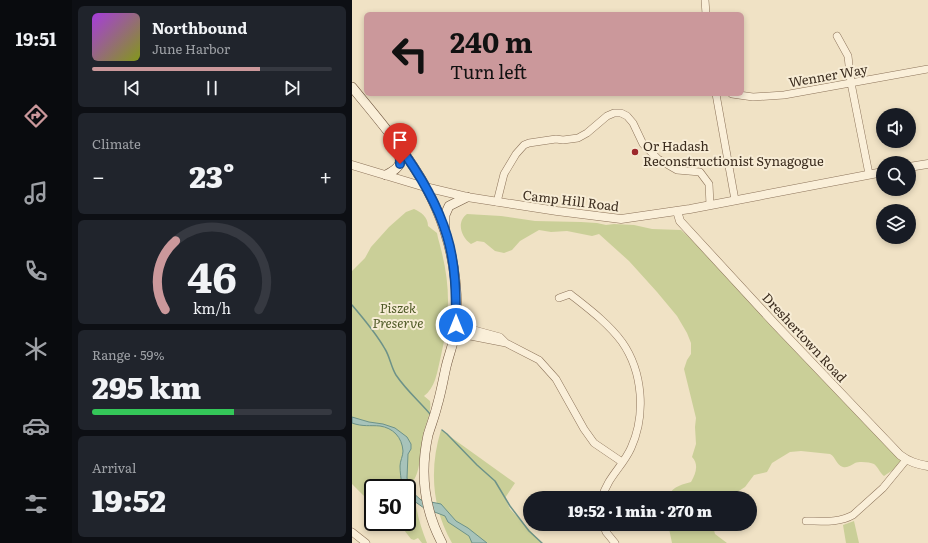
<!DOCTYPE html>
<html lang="en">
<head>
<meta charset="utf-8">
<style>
	:root { --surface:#171b24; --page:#20242c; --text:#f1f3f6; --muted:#9ea1a6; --line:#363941; --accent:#cb989b }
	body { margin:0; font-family:Literata,serif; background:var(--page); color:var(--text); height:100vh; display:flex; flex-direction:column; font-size:15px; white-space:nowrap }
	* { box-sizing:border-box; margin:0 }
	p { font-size:13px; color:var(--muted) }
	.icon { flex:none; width:22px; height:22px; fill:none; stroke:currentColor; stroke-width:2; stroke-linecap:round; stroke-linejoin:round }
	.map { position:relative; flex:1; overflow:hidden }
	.panel { display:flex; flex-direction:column; gap:6px; padding:6px; background:#0d0f14; width:280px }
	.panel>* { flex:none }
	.guide { position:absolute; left:12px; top:12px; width:380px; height:84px; border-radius:6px; box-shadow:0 2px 6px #0003; background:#cb989b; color:#111; overflow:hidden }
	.tools { position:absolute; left:524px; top:108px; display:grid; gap:8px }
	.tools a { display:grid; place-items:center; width:40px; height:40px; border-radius:50%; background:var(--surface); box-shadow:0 2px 6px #0003; font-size:20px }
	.speed { position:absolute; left:12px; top:479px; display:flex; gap:8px; font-size:20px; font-weight:700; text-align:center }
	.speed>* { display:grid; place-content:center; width:52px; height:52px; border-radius:50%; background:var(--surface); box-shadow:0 2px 6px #0003; line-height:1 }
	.speed .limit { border:2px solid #111; border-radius:6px; background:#fff; color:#111 }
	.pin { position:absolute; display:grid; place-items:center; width:34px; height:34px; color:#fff; margin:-41px -17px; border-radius:50% 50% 50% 0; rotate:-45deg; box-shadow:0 0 4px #0007 }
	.pin .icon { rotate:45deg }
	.me { position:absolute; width:44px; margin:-22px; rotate:0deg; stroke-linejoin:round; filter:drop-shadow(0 0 3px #0008) }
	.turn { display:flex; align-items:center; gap:14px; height:84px; padding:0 20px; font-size:18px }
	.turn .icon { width:52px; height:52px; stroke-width:2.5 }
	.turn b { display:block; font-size:28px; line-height:34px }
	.big { font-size:30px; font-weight:800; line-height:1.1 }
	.panel .card { flex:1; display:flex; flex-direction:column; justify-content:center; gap:6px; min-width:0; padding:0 14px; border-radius:6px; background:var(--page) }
	.panel .dial { align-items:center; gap:0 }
	.dial svg { height:104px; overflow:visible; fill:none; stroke:var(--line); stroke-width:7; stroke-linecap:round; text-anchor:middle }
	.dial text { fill:var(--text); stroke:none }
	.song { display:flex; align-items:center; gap:12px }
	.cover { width:48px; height:48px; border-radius:6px; background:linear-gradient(135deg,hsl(280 70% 55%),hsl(70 70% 35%)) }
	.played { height:4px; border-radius:2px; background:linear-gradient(90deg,var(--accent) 70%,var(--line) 70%) }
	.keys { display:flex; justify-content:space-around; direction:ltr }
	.heat { display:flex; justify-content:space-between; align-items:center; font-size:22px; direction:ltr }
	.charge { height:6px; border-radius:3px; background:linear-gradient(90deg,#34c759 59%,var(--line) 0) }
	.trip { position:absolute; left:171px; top:491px; width:234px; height:40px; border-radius:20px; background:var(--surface); box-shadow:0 2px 6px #0003; font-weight:800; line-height:40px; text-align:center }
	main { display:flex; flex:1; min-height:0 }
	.dock { display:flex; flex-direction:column; width:72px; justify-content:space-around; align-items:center; background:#090b0e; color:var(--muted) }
	.dock .icon { width:28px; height:28px }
	.dock .on { color:var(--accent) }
	.dock b { font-size:18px; color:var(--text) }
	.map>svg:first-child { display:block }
	.green { fill:#cacf98 }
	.water { fill:#a7c3ba; stroke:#6d9288 }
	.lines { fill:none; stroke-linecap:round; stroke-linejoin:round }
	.stream { stroke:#6d9288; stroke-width:1.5 }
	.minor-casing { stroke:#8c735a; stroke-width:8 }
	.tertiary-casing { stroke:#8c735a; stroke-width:9 }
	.secondary-casing { stroke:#6e543d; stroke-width:10 }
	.minor { stroke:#faefd9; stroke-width:7 }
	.tertiary { stroke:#faefd9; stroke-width:8 }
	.secondary { stroke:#faefd9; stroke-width:9 }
	.route-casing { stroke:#114b97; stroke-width:10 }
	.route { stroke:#1a73e8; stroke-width:7 }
	.poi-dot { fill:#9d282c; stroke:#f7ecd5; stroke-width:1.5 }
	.labels { text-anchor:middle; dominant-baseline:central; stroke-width:4; stroke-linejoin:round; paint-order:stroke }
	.street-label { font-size:13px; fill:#3b2c1e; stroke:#f7ecd5 }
	.poi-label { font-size:13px; fill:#3b2c1e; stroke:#f7ecd5; text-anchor:start }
	.park-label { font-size:13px; font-style:italic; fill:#4d5824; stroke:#f7ecd5 }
</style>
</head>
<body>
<main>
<nav class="dock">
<b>19:51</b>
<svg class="icon on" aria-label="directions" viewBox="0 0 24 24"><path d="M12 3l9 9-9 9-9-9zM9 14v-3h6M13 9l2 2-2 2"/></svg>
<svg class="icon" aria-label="music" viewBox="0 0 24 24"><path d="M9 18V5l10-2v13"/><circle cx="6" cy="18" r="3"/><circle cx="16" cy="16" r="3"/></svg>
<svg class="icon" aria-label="phone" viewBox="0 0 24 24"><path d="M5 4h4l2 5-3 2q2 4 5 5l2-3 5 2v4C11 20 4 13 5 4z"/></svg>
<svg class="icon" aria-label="climate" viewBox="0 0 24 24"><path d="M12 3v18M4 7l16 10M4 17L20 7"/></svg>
<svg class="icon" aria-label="car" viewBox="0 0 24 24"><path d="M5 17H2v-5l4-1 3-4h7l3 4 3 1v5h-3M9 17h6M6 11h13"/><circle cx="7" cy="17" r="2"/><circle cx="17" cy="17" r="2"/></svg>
<svg class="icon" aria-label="filters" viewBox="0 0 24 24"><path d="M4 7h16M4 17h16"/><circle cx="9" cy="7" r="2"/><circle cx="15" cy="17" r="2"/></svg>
</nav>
<section class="panel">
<div class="card">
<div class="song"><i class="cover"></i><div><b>Northbound</b><p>June Harbor</p></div></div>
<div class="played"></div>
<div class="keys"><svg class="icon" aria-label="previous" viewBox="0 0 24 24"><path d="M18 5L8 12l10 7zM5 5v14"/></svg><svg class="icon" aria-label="pause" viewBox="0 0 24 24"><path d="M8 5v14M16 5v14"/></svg><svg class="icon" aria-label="next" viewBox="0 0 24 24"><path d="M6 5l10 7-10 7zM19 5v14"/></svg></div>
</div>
<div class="card"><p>Climate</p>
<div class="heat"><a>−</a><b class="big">23°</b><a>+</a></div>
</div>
<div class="card dial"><svg viewBox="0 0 100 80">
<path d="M14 69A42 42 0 1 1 86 69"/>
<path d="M14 69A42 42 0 0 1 22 16" stroke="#cb989b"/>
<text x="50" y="56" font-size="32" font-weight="700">46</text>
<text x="50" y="72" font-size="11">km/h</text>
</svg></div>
<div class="card"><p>Range · 59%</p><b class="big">295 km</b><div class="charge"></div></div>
<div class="card"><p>Arrival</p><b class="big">19:52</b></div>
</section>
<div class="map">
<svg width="576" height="543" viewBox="0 0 576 543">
	<rect width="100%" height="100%" fill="#f0e2c5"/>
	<path class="green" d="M 62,209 C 69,212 76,217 76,226 L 85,233 L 86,238 C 99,283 99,314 88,360 C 85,373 83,388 72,396 L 78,401 C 80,412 73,425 71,435 C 68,448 69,472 61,481 C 62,503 67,523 75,543 L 70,543 L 66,538 L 62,540 L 59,539 L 46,522 L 55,522 L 55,488 L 21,488 L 21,499 L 13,497 L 0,484 L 0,271 L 13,258 L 19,247 L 37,227 L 54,212 Z
		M 115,214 L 149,216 L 183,221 L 229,222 L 245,223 L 254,225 L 262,224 L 282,225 L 300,229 L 329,230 L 356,255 L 550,459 L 548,465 L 532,476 C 528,473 526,467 522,464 C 518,462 507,461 503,463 C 499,465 496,468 491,467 C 484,465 484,457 478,454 L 449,451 L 438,452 L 420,463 L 415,472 L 402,475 L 393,487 L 376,498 L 317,498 C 319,486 330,485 339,482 C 344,474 347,464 340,457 L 344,444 L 343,427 L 344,418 L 332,369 L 335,360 L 339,354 L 339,343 L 335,333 L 325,316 L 305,292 L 277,261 L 247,234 L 240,236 L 215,231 L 199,232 L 187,230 L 168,241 L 160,250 L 152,253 L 143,251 L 132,242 L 125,241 L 119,244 C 109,237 104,222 115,214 Z
		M 89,430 L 163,483 L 153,498 L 158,509 L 190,543 L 100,543 C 80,508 77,469 89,430 Z
		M 502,521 L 507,543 L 494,543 L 491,525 Z
		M 316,524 L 365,524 L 361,526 L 363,534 L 375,543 L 320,543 Z"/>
	<path class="water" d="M 0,417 L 17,422 L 31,424 L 43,428 L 55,437 L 59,444 L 59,449 L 56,454 L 55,478 L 59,491 L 69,500 L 89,504 L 104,521 L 116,528 L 135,543 L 120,543 L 117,536 L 96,522 L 93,516 L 72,508 L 55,496 L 55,488 L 51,488 L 50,485 C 49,479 48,472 48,466 C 48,461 51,456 51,451 C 50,437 41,428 28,426 C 18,425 11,427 0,423 Z"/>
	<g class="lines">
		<path class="stream" d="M 0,305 C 12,319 24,333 33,349 C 38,357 39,367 44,375 C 54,390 67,401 78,414
			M 90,430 L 95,434 L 125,465 L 143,481 L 158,506 L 177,531 L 190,543"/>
		<defs>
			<path id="minor" d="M 353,0 L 354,14
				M 485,36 L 496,56 L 499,83 L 517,174
				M 364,94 L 383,200
				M 380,94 L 401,97 L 432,95 L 576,69
				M 145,202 L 152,174 L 164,154 L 172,145 L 177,143 L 204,139 L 211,140 L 226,138 L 235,133 L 255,116 L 262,113 L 269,113 L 275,116 L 281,123 L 291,144 L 306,159 L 325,170 L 348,172 L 357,184 L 358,205
				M 207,298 L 218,294 C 237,309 256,323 270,342 C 291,372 294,415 279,448 C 271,466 255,478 250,498
				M 104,325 L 148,337 L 154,343 L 187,360 L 204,379 L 232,429 L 242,443 L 270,462
				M 103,333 L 154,343
				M 454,521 C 470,521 487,523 501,515 L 531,488 L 554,460
				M 251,524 L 254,532 L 263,543
				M 0,532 L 14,543"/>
			<path id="tertiary" d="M 0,165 L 73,187 L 115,197 L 205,211 L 269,219 L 338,209 L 531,172
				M 557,167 L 576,164
				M 325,211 L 328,221 L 422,323 L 548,455 C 557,462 565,464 576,466"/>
			<path id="secondary" d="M 0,87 C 21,113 43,138 61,166 C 93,214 108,268 104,326 C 103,340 97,354 94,367 C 91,380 89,393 85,406 C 83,415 79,425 76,435 C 68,472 72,509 90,543
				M 34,175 C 50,167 50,163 45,147
				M 93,226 L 93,215 L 97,206 L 115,197"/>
		</defs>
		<use href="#minor" class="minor-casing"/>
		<use href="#tertiary" class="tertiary-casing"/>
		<use href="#secondary" class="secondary-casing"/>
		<use href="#minor" class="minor"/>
		<use href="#tertiary" class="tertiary"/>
		<use href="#secondary" class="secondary"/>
	</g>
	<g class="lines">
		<defs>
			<path id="route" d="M 48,164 L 48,157 L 44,142 C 65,170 85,202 95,236 C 104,265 104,296 104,325"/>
		</defs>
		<use href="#route" class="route-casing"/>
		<use href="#route" class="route"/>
	</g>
	<circle class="poi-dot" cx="283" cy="152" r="4"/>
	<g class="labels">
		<g class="street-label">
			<text transform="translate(476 75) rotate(-10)">Wenner Way</text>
			<text transform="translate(219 200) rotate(7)">Camp Hill Road</text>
			<text transform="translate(453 337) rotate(47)">Dreshertown Road</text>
		</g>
		<g class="poi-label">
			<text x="291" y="145">Or Hadash<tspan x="291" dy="15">Reconstructionist Synagogue</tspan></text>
		</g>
		<g class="park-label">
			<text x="46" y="307">Piszek<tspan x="46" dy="15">Preserve</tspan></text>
		</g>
	</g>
</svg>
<div class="tools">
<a><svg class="icon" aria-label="sound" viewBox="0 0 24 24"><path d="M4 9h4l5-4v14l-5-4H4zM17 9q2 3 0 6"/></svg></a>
<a><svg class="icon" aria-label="search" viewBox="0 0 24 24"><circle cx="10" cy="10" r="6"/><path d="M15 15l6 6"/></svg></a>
<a><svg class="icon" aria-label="layers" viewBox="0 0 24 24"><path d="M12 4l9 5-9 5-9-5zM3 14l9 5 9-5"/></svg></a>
</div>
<div class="speed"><div class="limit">50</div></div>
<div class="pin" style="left:48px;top:164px;background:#d93025"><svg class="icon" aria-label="arrive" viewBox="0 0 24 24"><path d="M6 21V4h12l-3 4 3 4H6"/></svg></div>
<svg class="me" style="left:104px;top:325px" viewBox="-20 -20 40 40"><circle r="17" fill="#1a73e8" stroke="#fff" stroke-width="3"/><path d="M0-11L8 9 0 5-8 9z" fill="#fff"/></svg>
<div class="trip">19:52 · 1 min · 270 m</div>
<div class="guide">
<div class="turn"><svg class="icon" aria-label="left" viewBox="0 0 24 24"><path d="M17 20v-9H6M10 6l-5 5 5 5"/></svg><div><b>240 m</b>Turn left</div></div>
</div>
</div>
</main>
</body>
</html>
